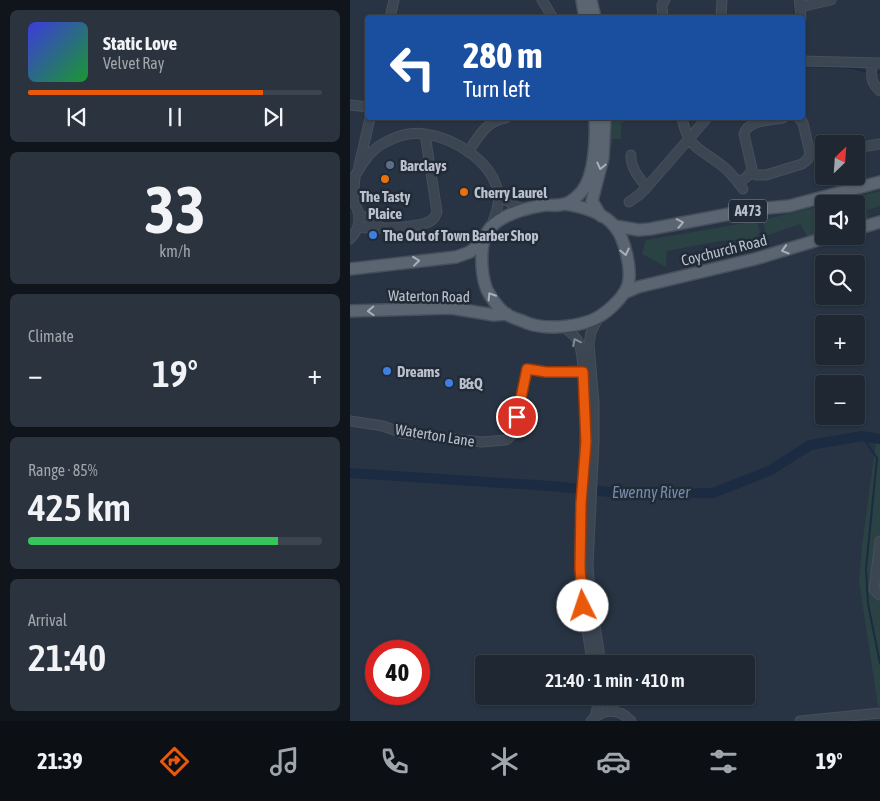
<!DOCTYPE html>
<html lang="en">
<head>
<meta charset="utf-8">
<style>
	:root { --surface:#1e2732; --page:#2b333e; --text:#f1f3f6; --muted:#a1a5ac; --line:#3c444d; --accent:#ea580c }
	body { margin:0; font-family:"Asap Condensed",sans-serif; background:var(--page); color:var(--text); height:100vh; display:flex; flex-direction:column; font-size:19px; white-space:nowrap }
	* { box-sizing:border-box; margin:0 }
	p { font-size:16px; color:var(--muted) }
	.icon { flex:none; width:28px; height:28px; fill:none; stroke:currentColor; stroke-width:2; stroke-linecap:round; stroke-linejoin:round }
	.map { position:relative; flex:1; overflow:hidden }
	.details { display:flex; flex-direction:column; gap:10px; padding:10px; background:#10151c; width:350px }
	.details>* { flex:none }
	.hud { position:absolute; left:15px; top:15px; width:440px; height:105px; border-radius:5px; box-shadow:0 1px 4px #0004,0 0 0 1px var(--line); background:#1a4fa0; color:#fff; overflow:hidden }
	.needle { width:32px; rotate:25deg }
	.fabs { position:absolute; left:465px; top:135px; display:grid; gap:10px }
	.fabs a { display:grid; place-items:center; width:50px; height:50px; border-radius:5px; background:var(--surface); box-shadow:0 1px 4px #0004,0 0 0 1px var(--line); font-size:25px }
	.speed { position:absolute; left:15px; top:640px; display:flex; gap:10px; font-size:25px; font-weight:700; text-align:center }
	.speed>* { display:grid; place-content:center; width:65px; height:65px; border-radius:50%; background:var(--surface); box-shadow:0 1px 4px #0004,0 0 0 1px var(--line); line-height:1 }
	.speed .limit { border:8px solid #d22; background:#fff; color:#111 }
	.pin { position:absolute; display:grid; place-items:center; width:42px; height:42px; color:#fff; margin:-21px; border:2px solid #fff; border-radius:50%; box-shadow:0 1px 5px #0007 }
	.me { position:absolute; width:55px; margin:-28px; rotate:356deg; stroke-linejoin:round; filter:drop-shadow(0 0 4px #0008) }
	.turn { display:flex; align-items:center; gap:18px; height:105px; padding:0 15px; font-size:22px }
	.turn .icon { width:65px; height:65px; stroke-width:2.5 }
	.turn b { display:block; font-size:35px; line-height:42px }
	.big { font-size:38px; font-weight:600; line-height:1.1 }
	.details .card { flex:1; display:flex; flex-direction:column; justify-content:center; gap:8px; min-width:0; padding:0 18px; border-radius:8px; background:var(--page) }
	.details .dial { align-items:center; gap:0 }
	.dial b { font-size:65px; line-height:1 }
	.song { display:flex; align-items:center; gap:15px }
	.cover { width:60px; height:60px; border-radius:8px; background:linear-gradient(135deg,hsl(240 70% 55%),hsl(130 70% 35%)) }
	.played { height:5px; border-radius:2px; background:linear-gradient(90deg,var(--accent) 80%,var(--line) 80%) }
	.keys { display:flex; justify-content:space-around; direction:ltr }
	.heat { display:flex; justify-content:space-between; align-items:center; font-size:28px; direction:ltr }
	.charge { height:8px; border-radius:4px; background:linear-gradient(90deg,#34c759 85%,var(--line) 0) }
	.trip { position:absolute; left:125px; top:655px; width:280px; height:50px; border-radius:5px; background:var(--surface); box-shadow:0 1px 4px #0004,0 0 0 1px var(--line); font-weight:600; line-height:50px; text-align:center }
	.dock { display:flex; height:80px; justify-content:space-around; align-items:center; background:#0c1014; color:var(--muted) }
	.dock .icon { width:35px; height:35px }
	.dock .selected { color:var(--accent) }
	.dock b { font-size:22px; color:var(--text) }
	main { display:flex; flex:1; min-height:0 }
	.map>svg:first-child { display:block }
	.green { fill:#2a4244 }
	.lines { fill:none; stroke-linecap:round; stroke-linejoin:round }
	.stream { stroke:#1b2b41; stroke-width:2 }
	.river { stroke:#1b2b41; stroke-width:10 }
	.minor-casing { stroke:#464f5c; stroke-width:11 }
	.major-casing { stroke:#464f5c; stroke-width:14 }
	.minor { stroke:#3c4653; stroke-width:9 }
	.major { stroke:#5b6572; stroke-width:11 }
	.oneway { stroke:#a7afba }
	.oneway2 { stroke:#818a96 }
	.route-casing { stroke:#983908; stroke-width:12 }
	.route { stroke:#ea580c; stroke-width:9 }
	.service-dot { fill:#5c6f8a; stroke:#212b38; stroke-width:2 }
	.food-dot { fill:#e8710a; stroke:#212b38; stroke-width:2 }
	.shop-dot { fill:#3f7fe0; stroke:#212b38; stroke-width:2 }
	.labels { text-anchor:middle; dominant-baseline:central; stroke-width:5; stroke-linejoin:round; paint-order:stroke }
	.shield { fill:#212b38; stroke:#8c94a0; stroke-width:1 }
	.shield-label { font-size:14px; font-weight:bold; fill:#bac1cc }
	.poi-label { font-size:15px; font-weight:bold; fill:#bac1cc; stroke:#212b38; text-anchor:start }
	.street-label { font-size:15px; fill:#bac1cc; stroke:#212b38 }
	.water-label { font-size:16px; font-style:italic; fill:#748caa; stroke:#212b38 }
</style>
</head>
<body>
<main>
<section class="details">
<div class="card">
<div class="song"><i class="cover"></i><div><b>Static Love</b><p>Velvet Ray</p></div></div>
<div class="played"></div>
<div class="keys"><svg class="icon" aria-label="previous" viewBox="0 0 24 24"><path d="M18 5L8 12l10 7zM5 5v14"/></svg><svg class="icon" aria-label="pause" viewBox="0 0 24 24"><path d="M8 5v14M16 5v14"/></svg><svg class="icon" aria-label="next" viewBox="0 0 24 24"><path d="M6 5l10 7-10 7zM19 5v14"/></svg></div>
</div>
<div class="card dial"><b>33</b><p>km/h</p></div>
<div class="card"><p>Climate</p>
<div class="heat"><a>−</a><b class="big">19°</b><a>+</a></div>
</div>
<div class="card"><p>Range · 85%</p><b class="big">425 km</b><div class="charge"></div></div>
<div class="card"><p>Arrival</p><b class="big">21:40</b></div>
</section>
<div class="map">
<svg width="530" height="721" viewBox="0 0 530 721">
	<rect width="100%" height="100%" fill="#283443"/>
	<path class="green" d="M 255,118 L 281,118 L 271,124 L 271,139 L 263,139 L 257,163 Z
		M 530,191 L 530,206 L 517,210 L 518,219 L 506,223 L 506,204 L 478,204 Z
		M 474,205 L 474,232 L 457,236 L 450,224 L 416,236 L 413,220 Z
		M 407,221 L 410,232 L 405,239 L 370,241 L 317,251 L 316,267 L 292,254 L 296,240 Z
		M 526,442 L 530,443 L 530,706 L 528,706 L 509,581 L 512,546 Z"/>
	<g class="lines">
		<path class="stream" d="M 444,0 L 445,18
			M 452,66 L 503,68 L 519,72
			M 524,73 L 530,72
			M 512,436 L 527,458 L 516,569 L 518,604 L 530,663"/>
		<path class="river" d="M 0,473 L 200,486 L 270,493 L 363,493 L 421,470 L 460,445 L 512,436 L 530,439"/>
		<defs>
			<path id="minor" d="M 192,0 L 203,18
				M 449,0 L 451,18
				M 450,7 L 481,0
				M 40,18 L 44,0
				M 313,18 L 312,5 L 315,0
				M 371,18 L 372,0
				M 452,61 L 530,63
				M 522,63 C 522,76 519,81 530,91
				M 0,105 L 18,107
				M 332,118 C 339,151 351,148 375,168 C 382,174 387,181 393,189
				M 506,148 L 530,144
				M 118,152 C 129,136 136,121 156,118
				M 281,155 C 280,166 289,179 297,187
				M 9,166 L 20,118
				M 401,172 L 406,175 L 416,175 L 452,164 L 458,159 L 460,153 L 453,123 L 449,118
				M 0,182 C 6,176 8,170 13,163 C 19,154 28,145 38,141 C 50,135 63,132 75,134 C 105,138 143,162 148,193 C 150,205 145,216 141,227
				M 388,182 C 394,179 400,176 402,169 L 394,134 C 398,120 421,120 433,118
				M 148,194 L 165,206 L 176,209
				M 0,198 C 12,210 12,227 0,239
				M 3,201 L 5,177
				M 279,202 L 289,195 L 297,187 L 357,118
				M 9,214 L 31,227
				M 8,227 C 22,229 73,229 83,219 C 85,217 86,215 87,212 L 75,134
				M 248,318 L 241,332 L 239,344 L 244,403 L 244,441 L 238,565 L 240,593 L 251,664
				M 213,326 C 219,331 226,336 229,343 C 233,355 233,371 234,384 C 239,446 228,508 230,570 C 232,602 237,633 243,664
				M 0,421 L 33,426 L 52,433 L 132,442 L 156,440 L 162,435 L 165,430 L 177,369 L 196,372 L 233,371
				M 530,541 L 524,590 L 530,595
				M 258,696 L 265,711
				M 245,717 L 248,704 L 249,696
				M 241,721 C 253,708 269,708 281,721
				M 450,721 L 530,713"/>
			<path id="major" d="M 232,0 L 235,18
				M 241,0 L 245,18
				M 214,204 C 231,206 255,213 265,227 C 275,239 282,270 278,285 C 273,299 254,316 240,321 C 222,327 196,330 177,323 C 171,320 162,318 156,314 C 149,309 141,298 137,290 C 131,275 128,242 140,228 C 153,214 176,208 195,205 C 201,205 208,206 214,204 C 220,203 228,196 232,191 C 245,175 246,138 245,118
				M 251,216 L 242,201 L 243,197 L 253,158 L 255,118
				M 265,226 L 289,230 L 300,229 L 406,209 L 439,206 L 530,182
				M 506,229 L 530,222
				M 0,269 L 106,257 L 120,252 L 133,241
				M 274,293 L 288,287 L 405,259 L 481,236
				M 0,311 L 101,308 L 144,315 L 157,314"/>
		</defs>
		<use href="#minor" class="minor-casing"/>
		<use href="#major" class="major-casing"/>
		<use href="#minor" class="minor"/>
		<use href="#major" class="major"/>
	</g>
	<defs><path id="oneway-chevron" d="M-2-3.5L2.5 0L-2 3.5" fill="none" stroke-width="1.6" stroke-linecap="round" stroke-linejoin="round" transform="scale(1.25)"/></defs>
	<g class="oneway">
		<use href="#oneway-chevron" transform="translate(251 166) rotate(103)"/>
		<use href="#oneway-chevron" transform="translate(330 223) rotate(-11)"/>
		<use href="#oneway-chevron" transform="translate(435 250) rotate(163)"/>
		<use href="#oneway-chevron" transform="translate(275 252) rotate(77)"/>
		<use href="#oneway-chevron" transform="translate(66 261) rotate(-6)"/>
		<use href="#oneway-chevron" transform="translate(141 296) rotate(-122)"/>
		<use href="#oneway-chevron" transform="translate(21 311) rotate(178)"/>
	</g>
	<use class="oneway2" href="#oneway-chevron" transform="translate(226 342) rotate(-116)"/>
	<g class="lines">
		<defs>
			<path id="route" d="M 167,417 L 177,369 L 196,372 L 233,372 L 236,442 L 231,503 L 230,568 L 233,606"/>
		</defs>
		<use href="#route" class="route-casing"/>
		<use href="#route" class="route"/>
	</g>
	<circle class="service-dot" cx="40" cy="165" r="5"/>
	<g class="food-dot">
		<circle cx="35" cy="179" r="5"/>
		<circle cx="114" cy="192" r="5"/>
	</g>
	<g class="shop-dot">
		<circle cx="23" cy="235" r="5"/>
		<circle cx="37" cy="371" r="5"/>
		<circle cx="99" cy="383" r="5"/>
	</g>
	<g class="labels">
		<rect class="shield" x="379" y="199.5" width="38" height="23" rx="4"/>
		<g class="shield-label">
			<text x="398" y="211">A473</text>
		</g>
		<g class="poi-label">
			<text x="50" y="165">Barclays</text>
			<text x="124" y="192">Cherry Laurel</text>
			<text x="35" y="196" text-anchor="middle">The Tasty<tspan x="35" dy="17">Plaice</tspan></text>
			<text x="33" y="235">The Out of Town Barber Shop</text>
			<text x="47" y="371">Dreams</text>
			<text x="109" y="383">B&amp;Q</text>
		</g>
		<g class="street-label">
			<text transform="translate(374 250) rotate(-14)">Coychurch Road</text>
			<text transform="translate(79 296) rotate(1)">Waterton Road</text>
			<text transform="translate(85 435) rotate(9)">Waterton Lane</text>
		</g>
		<g class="water-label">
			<text x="301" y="492">Ewenny River</text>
		</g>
	</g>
</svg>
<div class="fabs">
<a><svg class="needle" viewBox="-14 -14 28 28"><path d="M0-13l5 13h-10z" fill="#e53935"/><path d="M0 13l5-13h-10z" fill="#a1a5ac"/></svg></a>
<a><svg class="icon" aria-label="sound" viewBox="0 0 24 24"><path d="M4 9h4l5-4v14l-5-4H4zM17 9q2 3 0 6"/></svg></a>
<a><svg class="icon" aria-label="search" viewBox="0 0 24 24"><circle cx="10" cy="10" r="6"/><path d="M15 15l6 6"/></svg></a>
<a>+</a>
<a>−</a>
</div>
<div class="speed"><div class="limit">40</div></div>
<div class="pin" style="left:167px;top:417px;background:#d93025"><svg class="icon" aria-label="arrive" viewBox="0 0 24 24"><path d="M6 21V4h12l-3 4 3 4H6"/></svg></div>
<svg class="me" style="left:233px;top:606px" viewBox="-20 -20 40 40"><circle r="19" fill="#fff"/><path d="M0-13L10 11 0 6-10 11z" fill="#ea580c"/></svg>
<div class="trip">21:40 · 1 min · 410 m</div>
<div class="hud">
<div class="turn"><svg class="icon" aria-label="left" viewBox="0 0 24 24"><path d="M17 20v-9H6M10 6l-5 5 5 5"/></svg><div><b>280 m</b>Turn left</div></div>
</div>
</div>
</main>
<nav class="dock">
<b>21:39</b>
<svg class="icon selected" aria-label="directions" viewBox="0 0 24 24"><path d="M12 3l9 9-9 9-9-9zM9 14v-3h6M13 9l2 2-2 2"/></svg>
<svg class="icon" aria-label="music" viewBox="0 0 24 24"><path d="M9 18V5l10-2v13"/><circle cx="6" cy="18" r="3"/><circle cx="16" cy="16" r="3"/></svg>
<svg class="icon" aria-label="phone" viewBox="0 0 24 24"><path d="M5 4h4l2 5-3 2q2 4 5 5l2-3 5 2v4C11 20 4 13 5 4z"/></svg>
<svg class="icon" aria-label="climate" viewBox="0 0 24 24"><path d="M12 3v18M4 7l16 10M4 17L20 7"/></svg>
<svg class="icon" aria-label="car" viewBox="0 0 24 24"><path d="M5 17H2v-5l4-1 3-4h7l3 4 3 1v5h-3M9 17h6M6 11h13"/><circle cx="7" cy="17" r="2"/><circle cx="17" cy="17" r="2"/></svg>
<svg class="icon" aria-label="filters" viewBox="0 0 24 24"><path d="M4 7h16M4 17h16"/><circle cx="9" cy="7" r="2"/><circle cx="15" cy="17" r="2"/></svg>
<b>19°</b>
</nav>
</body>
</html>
